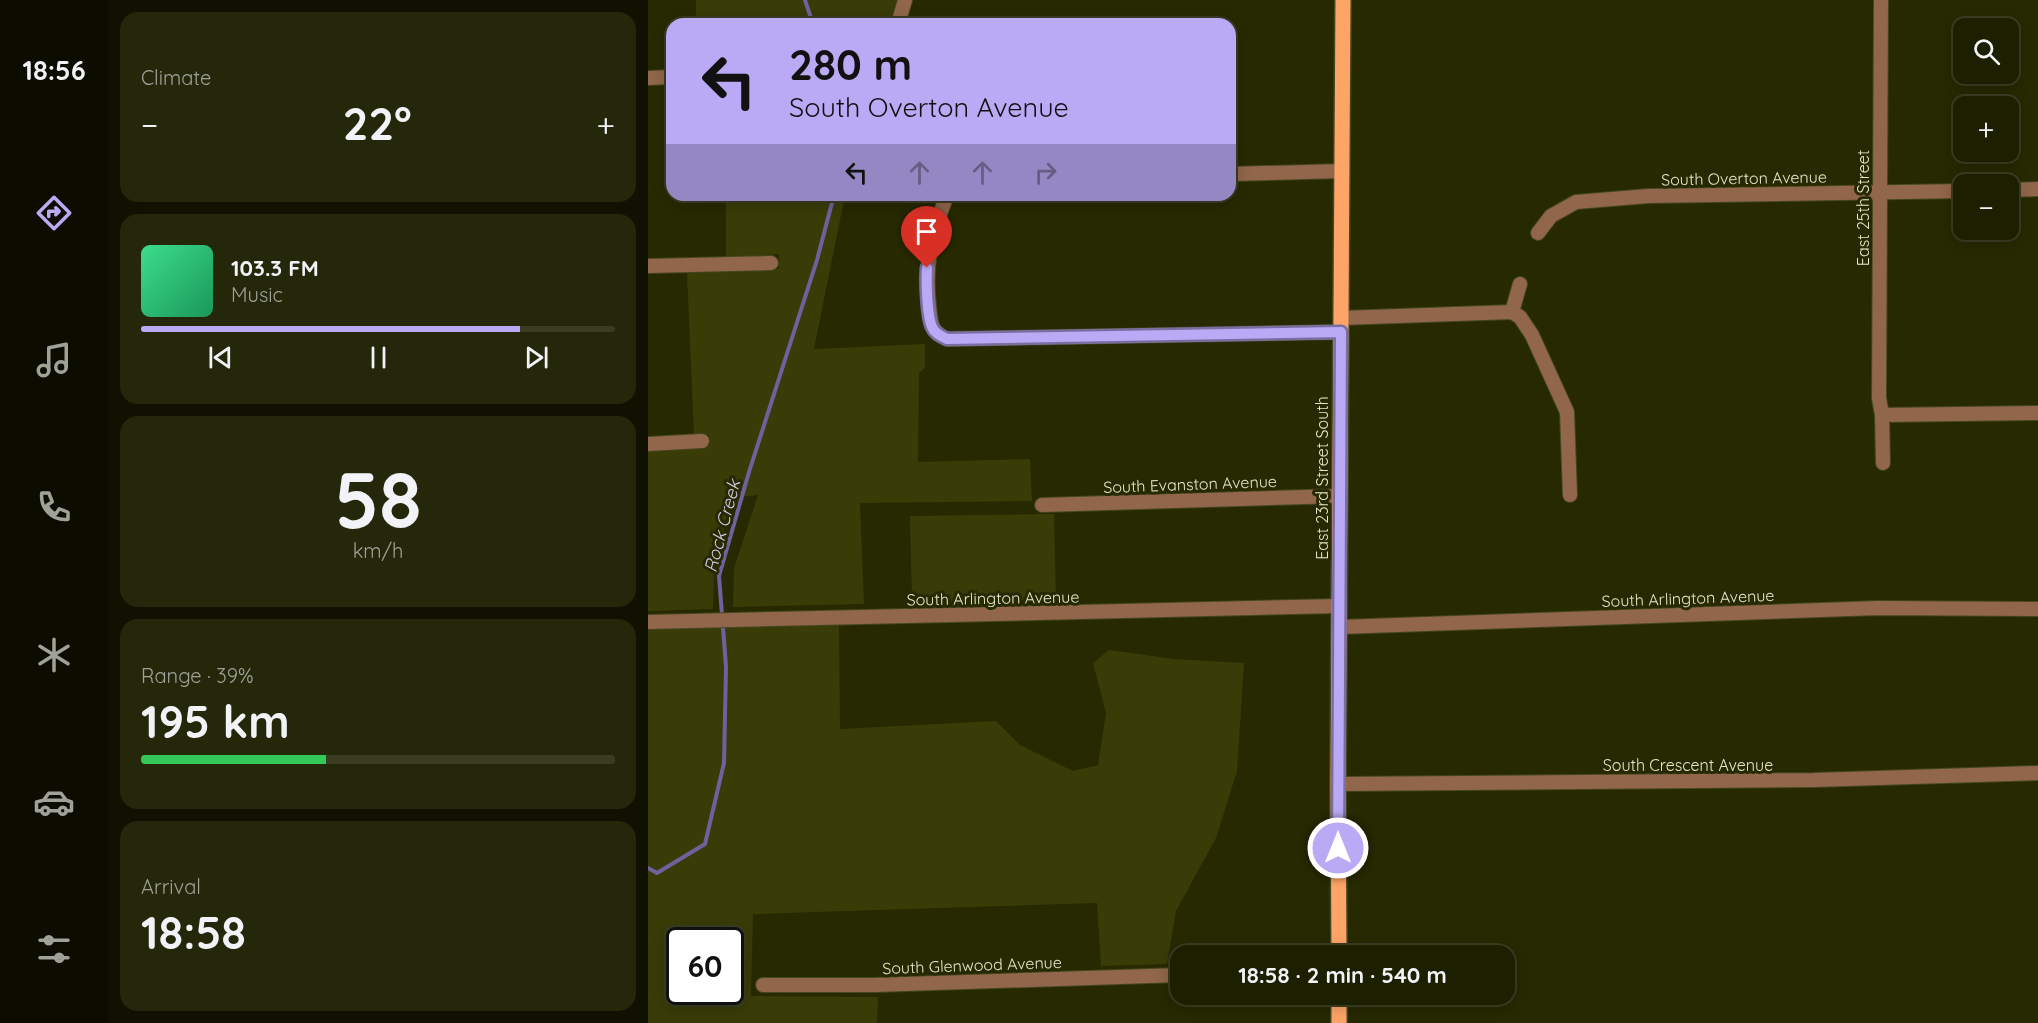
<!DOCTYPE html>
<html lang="en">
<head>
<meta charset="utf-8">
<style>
	:root { --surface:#1d1f01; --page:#25270b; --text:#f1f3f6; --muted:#a0a299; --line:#3b3d23; --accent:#baaaf6 }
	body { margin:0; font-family:Quicksand,sans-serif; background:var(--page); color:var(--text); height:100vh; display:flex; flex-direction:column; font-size:22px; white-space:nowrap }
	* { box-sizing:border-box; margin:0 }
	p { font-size:20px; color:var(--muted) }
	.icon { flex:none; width:33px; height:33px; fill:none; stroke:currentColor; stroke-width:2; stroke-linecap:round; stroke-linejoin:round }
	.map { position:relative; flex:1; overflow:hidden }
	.details { display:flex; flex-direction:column; gap:12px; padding:12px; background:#101101; width:540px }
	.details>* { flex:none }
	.banner { position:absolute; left:18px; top:18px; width:570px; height:183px; border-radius:18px; box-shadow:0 3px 15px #0003,0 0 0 2px var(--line); background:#baaaf6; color:#111; overflow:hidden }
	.fabs { position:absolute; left:1305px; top:18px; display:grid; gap:12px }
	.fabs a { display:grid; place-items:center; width:66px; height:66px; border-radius:12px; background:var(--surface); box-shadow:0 3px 15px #0003,0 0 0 2px var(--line); font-size:30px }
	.speed { position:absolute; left:18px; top:927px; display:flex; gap:12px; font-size:30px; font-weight:700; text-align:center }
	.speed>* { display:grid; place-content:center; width:78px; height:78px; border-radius:50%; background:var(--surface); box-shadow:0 3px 15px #0003,0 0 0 2px var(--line); line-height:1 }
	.speed .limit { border:3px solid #111; border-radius:9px; background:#fff; color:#111 }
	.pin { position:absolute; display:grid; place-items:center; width:51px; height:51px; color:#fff; margin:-62px -26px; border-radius:50% 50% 50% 0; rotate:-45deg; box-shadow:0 0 6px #0007 }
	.pin .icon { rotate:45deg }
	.me { position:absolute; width:66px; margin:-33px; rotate:0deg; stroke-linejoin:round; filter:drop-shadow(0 0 4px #0008) }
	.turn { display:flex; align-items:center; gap:21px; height:126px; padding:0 24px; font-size:27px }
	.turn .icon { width:78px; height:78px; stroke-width:2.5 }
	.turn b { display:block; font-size:42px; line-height:51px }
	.lanes { display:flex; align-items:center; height:57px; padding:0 24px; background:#0003; justify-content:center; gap:30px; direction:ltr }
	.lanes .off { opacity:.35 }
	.big { font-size:45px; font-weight:700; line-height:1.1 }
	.details .card { flex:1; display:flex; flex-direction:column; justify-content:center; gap:9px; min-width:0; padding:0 21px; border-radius:18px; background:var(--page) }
	.details .dial { align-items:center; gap:0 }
	.dial b { font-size:78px; line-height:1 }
	.song { display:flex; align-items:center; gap:18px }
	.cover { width:72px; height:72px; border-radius:9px; background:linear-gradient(135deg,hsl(150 70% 55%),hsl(150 70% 35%)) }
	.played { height:6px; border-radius:3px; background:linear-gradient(90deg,var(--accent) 80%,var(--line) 80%) }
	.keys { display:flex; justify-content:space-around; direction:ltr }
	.heat { display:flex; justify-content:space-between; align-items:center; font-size:33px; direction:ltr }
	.charge { height:9px; border-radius:4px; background:linear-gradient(90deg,#34c759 39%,var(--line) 0) }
	.trip { position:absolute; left:522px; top:945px; width:345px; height:60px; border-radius:18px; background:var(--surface); box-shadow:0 3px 15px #0003,0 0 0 2px var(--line); font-weight:700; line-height:60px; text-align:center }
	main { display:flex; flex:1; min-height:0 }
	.menu { display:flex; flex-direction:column; width:108px; justify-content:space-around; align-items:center; background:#0c0c00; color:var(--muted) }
	.menu .icon { width:42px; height:42px }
	.menu .on { color:var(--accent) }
	.menu b { font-size:27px; color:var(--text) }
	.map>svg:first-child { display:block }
	.green { fill:#393c07; fill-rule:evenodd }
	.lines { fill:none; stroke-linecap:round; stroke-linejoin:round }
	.stream { stroke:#6f619e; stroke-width:4 }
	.minor-casing { stroke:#454721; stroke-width:16 }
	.major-casing { stroke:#454721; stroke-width:18 }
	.minor { stroke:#91664a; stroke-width:14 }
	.major { stroke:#fea467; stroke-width:15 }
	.route-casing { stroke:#796ea0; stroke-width:15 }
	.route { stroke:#baaaf6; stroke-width:10 }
	.labels { text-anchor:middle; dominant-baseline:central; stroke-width:6; stroke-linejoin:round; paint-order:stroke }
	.street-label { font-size:16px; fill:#e2e6ca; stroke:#272901 }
	.water-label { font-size:18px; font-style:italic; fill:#d4cef2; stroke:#272901 }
</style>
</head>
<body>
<main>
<nav class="menu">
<b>18:56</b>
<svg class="icon on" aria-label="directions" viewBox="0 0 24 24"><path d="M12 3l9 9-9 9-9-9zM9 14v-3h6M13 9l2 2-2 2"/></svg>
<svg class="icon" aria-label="music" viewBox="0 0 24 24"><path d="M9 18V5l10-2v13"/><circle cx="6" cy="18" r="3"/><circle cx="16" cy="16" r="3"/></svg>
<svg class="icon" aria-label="phone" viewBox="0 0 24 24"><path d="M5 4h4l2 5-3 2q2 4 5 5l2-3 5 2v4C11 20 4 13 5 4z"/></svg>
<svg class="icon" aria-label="climate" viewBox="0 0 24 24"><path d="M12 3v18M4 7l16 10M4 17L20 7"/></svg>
<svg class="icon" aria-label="car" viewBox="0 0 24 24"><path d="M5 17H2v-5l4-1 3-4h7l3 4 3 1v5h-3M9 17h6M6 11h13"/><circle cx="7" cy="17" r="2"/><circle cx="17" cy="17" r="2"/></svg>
<svg class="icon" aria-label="filters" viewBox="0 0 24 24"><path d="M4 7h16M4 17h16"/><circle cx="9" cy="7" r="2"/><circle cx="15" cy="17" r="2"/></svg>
</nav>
<section class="details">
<div class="card"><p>Climate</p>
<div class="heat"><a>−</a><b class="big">22°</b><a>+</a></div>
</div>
<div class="card">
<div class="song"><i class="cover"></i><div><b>103.3 FM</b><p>Music</p></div></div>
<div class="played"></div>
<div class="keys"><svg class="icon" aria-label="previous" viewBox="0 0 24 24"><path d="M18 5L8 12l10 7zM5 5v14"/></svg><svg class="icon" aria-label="pause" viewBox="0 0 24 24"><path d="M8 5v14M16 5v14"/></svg><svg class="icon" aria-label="next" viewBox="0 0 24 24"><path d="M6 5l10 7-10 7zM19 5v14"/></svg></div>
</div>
<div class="card dial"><b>58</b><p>km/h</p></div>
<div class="card"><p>Range · 39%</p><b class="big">195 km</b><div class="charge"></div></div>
<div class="card"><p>Arrival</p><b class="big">18:58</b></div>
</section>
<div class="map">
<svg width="1390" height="1023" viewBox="0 0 1390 1023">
	<rect width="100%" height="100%" fill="#272901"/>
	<path class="green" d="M 48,0 L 250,0 L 242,24 L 48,24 Z
		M 78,195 L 197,195 L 166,349 L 277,344 L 277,368 L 271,373 L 270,462 L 382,459 L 384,501 L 212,503 L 216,604 L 85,607 L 86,568 L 110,495 L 83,498 L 66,569 L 65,609 L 0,611 L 0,449 L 62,445 L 61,435 L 46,436 L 39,273 L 131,269 L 131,254 L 78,258 Z
		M 406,514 L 408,600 L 264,602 L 262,516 Z
		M 191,625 L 192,729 L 348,721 L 372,745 L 425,771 L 450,765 L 458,713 L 445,663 L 461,650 L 526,659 L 596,663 L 589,771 L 568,838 L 528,911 L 519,964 L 453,966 L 449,903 L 105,914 L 103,996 L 230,997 L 229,1023 L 0,1023 L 0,628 ZM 32,940 L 82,940 L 82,992 L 32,992 Z"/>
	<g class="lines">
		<path class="stream" d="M 157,0 L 165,24
			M 0,868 L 9,873 L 57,844 L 76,763 L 78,667 L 71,576 L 101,472 L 169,260 L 186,195"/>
		<defs>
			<path id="minor" d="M 1233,0 L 1231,398 L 1234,415 L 1235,463
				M 250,24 L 257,0
				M 0,78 L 24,77
				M 582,174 L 694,171
				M 1360,190 L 1390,189
				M 299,195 C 284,234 276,263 281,305 C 283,322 281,331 299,339 L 693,332
				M 890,233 L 903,216 L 928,202 L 1000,196 L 1316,191
				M 0,266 L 123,263
				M 864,312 L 872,284
				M 693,318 L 864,312 L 872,317 L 884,335 L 919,412 L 922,495
				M 1234,415 L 1390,413
				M 0,444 L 54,441
				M 394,505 L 692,496
				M 0,622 L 691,606
				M 691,627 L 1230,608 L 1390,609
				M 690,784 L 1166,780 L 1390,773
				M 115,985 L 227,985 L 532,975"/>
			<path id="major" d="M 691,956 L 690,784 L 695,0
				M 691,1023 L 691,994"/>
		</defs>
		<use href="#minor" class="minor-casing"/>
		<use href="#major" class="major-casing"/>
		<use href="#minor" class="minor"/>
		<use href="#major" class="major"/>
	</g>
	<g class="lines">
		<defs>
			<path id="route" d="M 279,268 C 278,281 279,316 284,327 C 287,334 293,336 299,339 L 693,332 L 690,848"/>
		</defs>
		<use href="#route" class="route-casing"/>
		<use href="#route" class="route"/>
	</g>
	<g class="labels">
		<g class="street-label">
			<text transform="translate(1096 178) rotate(-1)">South Overton Avenue</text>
			<text transform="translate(1215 208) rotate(-90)">East 25th Street</text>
			<text transform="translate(674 478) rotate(-90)">East 23rd Street South</text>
			<text transform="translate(542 484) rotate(-2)">South Evanston Avenue</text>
			<text transform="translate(345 598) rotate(-1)">South Arlington Avenue</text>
			<text transform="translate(1040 598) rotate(-2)">South Arlington Avenue</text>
			<text x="1040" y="765">South Crescent Avenue</text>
			<text transform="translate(324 965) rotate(-2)">South Glenwood Avenue</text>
		</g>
		<g class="water-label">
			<text transform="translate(74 526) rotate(-75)">Rock Creek</text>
		</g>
	</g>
</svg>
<div class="fabs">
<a><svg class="icon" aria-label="search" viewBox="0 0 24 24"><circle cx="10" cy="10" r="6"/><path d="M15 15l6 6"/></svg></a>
<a>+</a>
<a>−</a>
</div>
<div class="speed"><div class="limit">60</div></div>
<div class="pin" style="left:279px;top:268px;background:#d93025"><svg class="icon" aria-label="arrive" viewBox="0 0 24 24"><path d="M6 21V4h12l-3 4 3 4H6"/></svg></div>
<svg class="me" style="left:690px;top:848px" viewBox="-20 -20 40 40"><circle r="17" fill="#baaaf6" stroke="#fff" stroke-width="3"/><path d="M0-11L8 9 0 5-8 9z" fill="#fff"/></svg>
<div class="trip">18:58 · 2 min · 540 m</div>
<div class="banner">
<div class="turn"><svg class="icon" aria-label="left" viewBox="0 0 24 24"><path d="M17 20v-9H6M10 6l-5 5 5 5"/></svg><div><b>280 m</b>South Overton Avenue</div></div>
<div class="lanes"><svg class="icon" aria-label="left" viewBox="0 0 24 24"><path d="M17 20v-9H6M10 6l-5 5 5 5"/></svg><svg class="icon off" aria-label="ahead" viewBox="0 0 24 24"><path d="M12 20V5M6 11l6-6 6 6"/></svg><svg class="icon off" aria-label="ahead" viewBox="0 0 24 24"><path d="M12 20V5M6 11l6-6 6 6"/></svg><svg class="icon off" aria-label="right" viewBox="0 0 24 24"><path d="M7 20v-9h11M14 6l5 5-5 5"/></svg></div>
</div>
</div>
</main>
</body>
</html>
